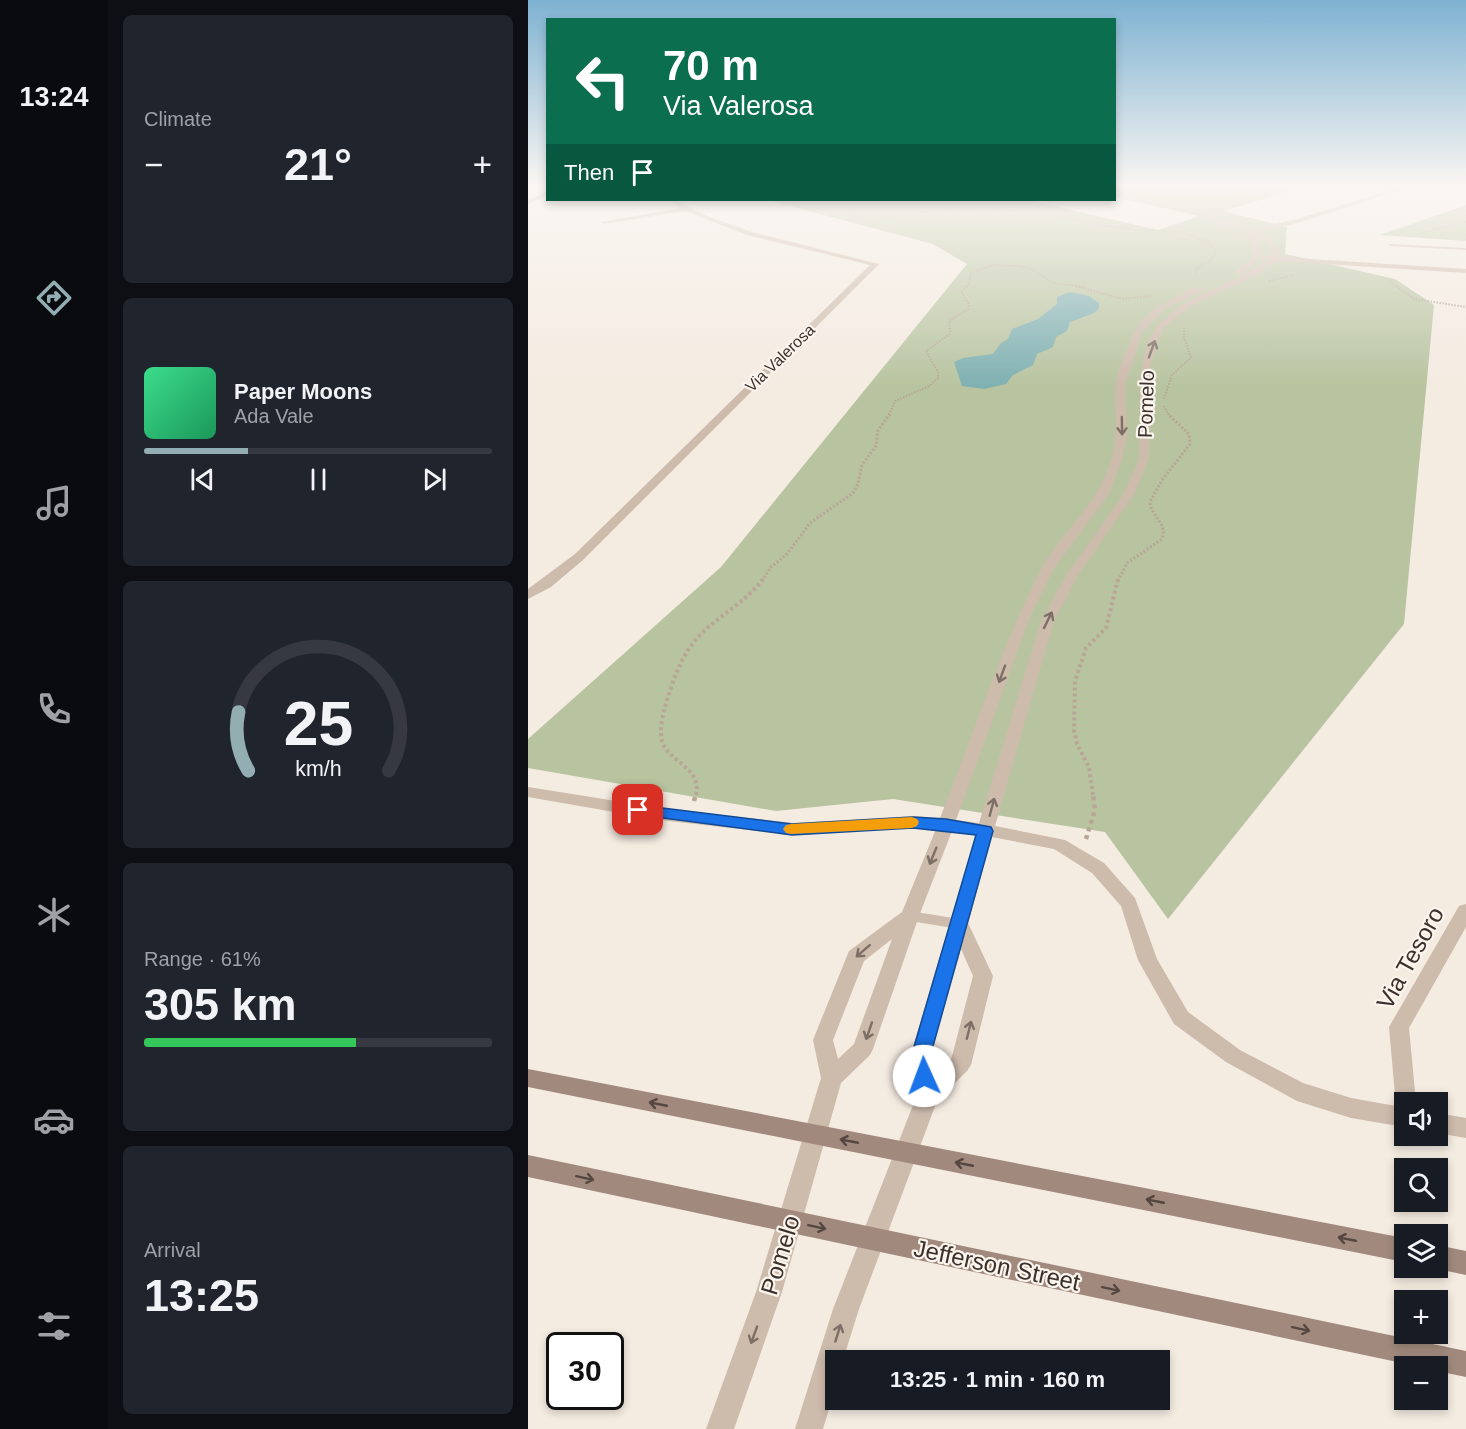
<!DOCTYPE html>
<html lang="en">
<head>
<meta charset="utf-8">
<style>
	:root { --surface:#171b24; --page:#20242c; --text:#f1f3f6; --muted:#9ea1a6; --line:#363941; --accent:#92aeb2 }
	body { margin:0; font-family:Helvetica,sans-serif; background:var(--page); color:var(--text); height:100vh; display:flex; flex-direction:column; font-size:22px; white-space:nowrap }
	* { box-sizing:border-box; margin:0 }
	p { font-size:20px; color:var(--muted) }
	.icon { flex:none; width:33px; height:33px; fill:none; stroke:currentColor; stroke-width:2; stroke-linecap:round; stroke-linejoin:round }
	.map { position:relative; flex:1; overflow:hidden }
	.drawer { display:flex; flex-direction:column; gap:15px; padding:15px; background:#0d0f14; width:420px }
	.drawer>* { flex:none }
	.guide { position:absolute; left:18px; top:18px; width:570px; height:183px; border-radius:0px; box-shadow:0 3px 9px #0003; background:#0b6e4f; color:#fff; overflow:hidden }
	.buttons { position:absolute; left:866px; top:1092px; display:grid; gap:12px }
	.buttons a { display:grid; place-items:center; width:54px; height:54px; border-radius:0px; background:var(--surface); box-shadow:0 3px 9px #0003; font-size:30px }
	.speed { position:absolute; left:18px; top:1332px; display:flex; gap:12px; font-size:30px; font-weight:700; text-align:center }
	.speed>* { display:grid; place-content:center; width:78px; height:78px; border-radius:50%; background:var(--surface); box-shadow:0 3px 9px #0003; line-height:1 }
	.speed .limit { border:3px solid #111; border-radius:9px; background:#fff; color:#111 }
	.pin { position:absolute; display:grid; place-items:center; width:51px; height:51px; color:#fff; margin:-26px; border-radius:12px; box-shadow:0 3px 9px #0006 }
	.me { position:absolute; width:66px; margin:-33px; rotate:358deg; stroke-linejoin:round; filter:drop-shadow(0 0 4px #0008) }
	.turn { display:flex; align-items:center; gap:21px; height:126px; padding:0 18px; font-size:27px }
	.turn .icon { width:78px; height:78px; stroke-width:2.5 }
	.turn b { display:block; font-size:42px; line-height:51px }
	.then { display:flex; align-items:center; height:57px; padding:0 18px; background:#0003; gap:12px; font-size:22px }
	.big { font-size:45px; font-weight:700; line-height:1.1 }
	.drawer .widget { flex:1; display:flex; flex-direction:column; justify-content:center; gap:9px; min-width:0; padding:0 21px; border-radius:9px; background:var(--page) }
	.drawer .dial { align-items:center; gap:0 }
	.dial svg { height:156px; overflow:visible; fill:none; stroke:var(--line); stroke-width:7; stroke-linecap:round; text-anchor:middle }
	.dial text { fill:var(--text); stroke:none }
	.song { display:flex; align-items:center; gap:18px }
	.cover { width:72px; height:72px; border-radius:9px; background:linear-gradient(135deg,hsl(150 70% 55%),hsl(150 70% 35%)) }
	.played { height:6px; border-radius:3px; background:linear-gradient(90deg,var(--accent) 30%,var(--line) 30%) }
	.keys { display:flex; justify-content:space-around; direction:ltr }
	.heat { display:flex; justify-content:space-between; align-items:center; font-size:33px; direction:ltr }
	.charge { height:9px; border-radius:4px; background:linear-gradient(90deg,#34c759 61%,var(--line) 0) }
	.trip { position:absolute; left:297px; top:1350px; width:345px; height:60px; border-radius:0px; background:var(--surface); box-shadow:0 3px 9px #0003; font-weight:700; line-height:60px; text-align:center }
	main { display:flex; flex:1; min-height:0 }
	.tabs { display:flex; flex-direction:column; width:108px; justify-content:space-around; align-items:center; background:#090b0e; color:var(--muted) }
	.tabs .icon { width:42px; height:42px }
	.tabs .selected { color:var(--accent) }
	.tabs b { font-size:27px; color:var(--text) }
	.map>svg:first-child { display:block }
	.green { fill:#b8c4a0 }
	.water { fill:#7fb0b2 }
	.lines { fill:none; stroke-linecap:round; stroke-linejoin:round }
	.path-far4 { stroke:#b9a596; stroke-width:1.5; stroke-dasharray:1.5 1.5; stroke-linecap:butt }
	.path-far3 { stroke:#b9a596; stroke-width:2; stroke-dasharray:1.5 1.5; stroke-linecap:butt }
	.path-far2 { stroke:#b9a596; stroke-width:3; stroke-dasharray:2 2; stroke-linecap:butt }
	.path-far1 { stroke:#b9a596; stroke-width:4; stroke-dasharray:3 3; stroke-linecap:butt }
	.path { stroke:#b9a596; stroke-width:4.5; stroke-dasharray:4 4; stroke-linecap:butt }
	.service { fill:#cdbbac; fill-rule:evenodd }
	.minor { fill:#cdbbac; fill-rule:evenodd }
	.secondary { fill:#a18a7d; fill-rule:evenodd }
	.oneway { stroke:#7d6f65 }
	.oneway2 { stroke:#544640 }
	.route { fill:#1a73e8; stroke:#114b97; stroke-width:1.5 }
	.slow { fill:#f59e0b }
	.labels { text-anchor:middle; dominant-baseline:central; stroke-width:4.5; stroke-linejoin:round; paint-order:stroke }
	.far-street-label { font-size:16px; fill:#3b302b; stroke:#fbf5ee }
	.street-label { font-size:20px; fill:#3b302b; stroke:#fbf5ee }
	.near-street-label { font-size:24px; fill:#3b302b; stroke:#fbf5ee }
</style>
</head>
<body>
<main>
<nav class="tabs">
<b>13:24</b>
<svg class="icon selected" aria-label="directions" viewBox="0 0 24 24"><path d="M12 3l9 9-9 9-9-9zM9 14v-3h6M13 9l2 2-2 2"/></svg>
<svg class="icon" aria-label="music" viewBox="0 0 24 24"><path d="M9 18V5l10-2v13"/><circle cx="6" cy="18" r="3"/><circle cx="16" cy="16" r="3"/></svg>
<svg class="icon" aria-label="phone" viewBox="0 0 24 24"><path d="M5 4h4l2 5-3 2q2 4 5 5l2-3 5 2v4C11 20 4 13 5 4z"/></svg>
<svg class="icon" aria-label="climate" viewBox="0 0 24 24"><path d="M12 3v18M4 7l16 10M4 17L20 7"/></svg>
<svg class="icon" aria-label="car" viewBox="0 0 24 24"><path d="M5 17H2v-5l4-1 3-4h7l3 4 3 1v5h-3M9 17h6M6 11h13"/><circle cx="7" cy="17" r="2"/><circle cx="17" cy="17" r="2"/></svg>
<svg class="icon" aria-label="filters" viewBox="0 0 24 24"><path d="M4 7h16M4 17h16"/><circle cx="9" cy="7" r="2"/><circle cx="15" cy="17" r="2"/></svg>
</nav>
<section class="drawer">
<div class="widget"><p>Climate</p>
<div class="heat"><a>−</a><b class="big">21°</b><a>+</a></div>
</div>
<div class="widget">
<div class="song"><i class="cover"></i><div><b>Paper Moons</b><p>Ada Vale</p></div></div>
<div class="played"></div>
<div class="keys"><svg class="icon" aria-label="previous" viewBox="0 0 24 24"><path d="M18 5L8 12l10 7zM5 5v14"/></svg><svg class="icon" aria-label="pause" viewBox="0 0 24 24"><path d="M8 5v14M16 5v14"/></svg><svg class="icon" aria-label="next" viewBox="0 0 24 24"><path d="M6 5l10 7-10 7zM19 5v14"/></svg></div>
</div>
<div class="widget dial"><svg viewBox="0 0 100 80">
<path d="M14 69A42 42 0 1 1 86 69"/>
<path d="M14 69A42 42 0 0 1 9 39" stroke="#92aeb2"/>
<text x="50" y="56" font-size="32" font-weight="700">25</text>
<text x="50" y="72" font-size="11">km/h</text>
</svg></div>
<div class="widget"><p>Range · 61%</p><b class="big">305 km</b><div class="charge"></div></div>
<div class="widget"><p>Arrival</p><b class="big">13:25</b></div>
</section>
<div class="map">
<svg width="938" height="1429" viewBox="0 0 938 1429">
	<rect width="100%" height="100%" fill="#f4ebe1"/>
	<path class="green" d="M 587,187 L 777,187 L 695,211 L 759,227 L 757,254 L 867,279 L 906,305 L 876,624 L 640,919 L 577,832 L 365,799 L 248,811 L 0,768 L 0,739 L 193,567 L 439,264 L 405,244 L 239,200 L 500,200 L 630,230 L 671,216 L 587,197 Z
		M 938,205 L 938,241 L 852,235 Z"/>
	<path class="water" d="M 542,292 L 561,296 L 571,303 L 571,308 L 566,313 L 542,322 L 539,331 L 528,337 L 525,347 L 509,354 L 505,365 L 485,375 L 478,384 L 456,389 L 434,386 L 426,362 L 435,358 L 465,354 L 473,343 L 480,339 L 484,329 L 510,319 L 529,304 L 529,297 Z"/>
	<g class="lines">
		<path class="path-far4" d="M 277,200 L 278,208 L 358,216 L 425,209 L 489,211 L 534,216 L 559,223 L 610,230 L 653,232 L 678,241 L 688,251 L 684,259 L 668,269 L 668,275
			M 691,204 L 739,194 L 742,190 L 738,187
			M 893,233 L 938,222
			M 741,281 L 766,275
			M 862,281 L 870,287
			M 438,287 L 441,284 L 443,273 L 465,265 L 491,266 L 506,270 L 525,283 L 557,287"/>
		<path class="path-far3" d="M 548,286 L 595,299 L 623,296
			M 868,286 L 886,299 L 938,307
			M 636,399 L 644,375 L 663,358 L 656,337 L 656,326
			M 636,406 L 641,415
			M 361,415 L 367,401 L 401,386 L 410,378 L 410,372 L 398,351 L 422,334 L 421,321 L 440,309 L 441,304 L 433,292 L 439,286"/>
		<path class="path-far2" d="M 234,581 L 243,567 L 259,554 L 282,523 L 325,493 L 330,484 L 334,465 L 348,446 L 350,430 L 362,414
			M 590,581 L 599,563 L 634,539 C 640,523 623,517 622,502 L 634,480 L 662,444 L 661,434 L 640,414"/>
		<path class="path-far1" d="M 168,795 C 174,769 144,763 135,744 C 130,731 135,716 138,703 C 146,678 154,653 173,634 C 193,614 218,602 235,579
			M 565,795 L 561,767 L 549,744 L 546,730 L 547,681 L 558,648 L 578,628 L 590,579"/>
		<path class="path" d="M 166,801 L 168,794
			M 558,839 L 567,810 L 565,794"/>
		<path class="service" d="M 860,244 L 938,248 L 938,250 L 862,246 Z
			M 382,911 L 431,919 L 436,920 L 438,924 L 436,928 L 431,929 L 382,921 L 377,919 L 376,916 L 377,913 Z"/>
		<path class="minor" d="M 872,187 L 882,187 L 773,222 L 731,232 C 741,235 750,246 751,257 L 938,269 L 938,273 L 749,261 L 722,278 L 661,307 L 637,327 L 631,338 L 623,364 L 621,459 L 606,495 L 551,574 L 526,621 L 467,826 L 537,840 L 576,863 L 607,898 L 629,959 L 660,1012 L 712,1050 L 775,1083 L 823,1098 L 868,1106 L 861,1027 L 931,906 L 938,904 L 938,927 L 881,1028 L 888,1102 L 876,1102 L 876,1127 L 823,1118 L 769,1101 L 698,1062 L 646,1024 L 610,960 L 593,906 L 564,873 L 526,849 L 464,837 L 440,923 L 465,976 L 443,1065 L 439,1071 L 409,1101 L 331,1309 L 315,1360 L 308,1360 L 308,1386 L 295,1429 L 267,1429 L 305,1309 L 389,1095 L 382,1057 L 448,835 L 424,831 L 391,916 L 345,1049 L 342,1055 L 313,1083 L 254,1292 L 206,1429 L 178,1429 L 228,1292 L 293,1078 L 285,1040 L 321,951 L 374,912 L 408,829 L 385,828 L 264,835 L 132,820 L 0,797 L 0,787 L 132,808 L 264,823 L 385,816 L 412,818 C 445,736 471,652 511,573 C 531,533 566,510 582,464 C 591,438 587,414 587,387 C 588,375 601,343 607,331 C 619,308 646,298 668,287 L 674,287 L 674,291 L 637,309 L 615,331 L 597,384 L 599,436 L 593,462 L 581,494 L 525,570 L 502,617 L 428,820 L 451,823 L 513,621 L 539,574 L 595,495 L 611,459 L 612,378 L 617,351 L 622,338 L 631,324 L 655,303 L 716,275 L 741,260 L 734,260 L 734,256 L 743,256 C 744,245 735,237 725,234 L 731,244 L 734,253 C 727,263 720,275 707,275 L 707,271 L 719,263 L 726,253 L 717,231 L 663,213 L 586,197 L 586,193 L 667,210 L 724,229 L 769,219 ZM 364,939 L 326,1044 L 310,1059 L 305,1040 L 336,961 ZM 433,949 L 445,976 L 423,1060 L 406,1075 L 402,1057 Z
			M 141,200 L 147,200 L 181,217 L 224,232 L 351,264 L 55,560 L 23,587 L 0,599 L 0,589 L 47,554 L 342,265 L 219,235 L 157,211 L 76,224 L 73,222 L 153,208 Z
			M 909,1113 L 938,1118 L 938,1138 L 909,1133 Z"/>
		<path class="secondary" d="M 20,191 L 20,195 L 0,204 L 0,200 Z
			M 0,1069 L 876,1238 L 876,1262 L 0,1087 Z
			M 0,1155 L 938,1351 L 938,1377 L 909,1371 L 909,1366 L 888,1366 L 0,1177 Z
			M 909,1245 L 938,1251 L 938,1275 L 905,1268 L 909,1268 Z"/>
	</g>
	<defs><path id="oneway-shaft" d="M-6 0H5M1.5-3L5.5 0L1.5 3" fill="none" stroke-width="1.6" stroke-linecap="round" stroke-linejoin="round" transform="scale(1.5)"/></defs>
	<g class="oneway">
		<use href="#oneway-shaft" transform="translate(624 349) rotate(-70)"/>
		<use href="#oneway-shaft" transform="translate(594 426) rotate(89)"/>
		<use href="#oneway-shaft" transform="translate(520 620) rotate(-64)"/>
		<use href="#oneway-shaft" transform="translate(474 674) rotate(110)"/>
		<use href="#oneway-shaft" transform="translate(464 807) rotate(-75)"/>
		<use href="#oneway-shaft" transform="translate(405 856) rotate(112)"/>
		<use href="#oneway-shaft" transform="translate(335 951) rotate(139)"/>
		<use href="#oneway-shaft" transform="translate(441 1030) rotate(-76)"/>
		<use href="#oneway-shaft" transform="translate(341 1031) rotate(109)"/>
		<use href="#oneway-shaft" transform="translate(310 1333) rotate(-73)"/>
		<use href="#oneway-shaft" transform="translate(226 1335) rotate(110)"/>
	</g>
	<g class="oneway2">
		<use href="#oneway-shaft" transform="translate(130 1104) rotate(-169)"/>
		<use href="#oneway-shaft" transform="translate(321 1141) rotate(-169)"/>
		<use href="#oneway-shaft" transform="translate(436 1164) rotate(-169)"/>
		<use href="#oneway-shaft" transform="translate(57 1178) rotate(12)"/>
		<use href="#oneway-shaft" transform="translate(627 1201) rotate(-169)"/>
		<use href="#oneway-shaft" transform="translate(289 1227) rotate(12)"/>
		<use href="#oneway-shaft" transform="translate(819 1239) rotate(-169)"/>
		<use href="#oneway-shaft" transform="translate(583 1289) rotate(12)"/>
		<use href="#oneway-shaft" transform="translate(773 1329) rotate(12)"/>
	</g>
	<linearGradient id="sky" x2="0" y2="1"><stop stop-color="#7eb2d2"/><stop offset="0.48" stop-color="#faf6f2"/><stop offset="1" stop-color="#faf6f2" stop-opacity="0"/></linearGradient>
	<rect width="938" height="387" fill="url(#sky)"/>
	<path class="route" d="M 110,805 L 264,824 L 385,817 L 418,819 L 463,827 L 465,831 L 402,1057 L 406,1076 L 403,1082 L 396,1084 L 389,1082 L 383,1057 L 448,835 L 385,828 L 264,835 L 105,814 L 102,810 Z"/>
	<path class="slow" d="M 384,817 L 389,819 L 391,822 L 389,826 L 384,828 L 263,834 L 258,833 L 255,829 L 258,825 L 263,824 Z"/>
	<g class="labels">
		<g class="far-street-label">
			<text transform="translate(252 358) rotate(-44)">Via Valerosa</text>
		</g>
		<g class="street-label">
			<text transform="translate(618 404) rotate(-88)">Pomelo</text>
		</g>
		<g class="near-street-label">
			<text transform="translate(882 958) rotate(-61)">Via Tesoro</text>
			<text transform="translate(252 1255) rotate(-73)">Pomelo</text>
			<text transform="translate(469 1265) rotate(12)">Jefferson Street</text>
		</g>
	</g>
</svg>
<div class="buttons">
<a><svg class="icon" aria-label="sound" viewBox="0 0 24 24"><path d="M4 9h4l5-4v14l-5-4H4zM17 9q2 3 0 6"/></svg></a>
<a><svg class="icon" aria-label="search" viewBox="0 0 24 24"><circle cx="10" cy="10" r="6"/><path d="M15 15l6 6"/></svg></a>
<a><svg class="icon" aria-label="layers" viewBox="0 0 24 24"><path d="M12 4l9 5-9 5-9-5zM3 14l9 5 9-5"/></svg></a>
<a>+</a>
<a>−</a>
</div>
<div class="speed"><div class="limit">30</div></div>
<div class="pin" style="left:110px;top:810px;background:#d93025"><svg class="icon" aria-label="arrive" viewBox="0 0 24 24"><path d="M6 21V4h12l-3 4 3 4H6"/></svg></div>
<svg class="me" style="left:396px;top:1076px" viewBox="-20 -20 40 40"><circle r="19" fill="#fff"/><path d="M0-13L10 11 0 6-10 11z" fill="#1a73e8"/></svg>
<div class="trip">13:25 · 1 min · 160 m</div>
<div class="guide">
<div class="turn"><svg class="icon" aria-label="left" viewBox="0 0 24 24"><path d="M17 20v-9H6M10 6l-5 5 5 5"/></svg><div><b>70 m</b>Via Valerosa</div></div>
<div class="then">Then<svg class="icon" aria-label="arrive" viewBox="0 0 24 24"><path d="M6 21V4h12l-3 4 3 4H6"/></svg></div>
</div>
</div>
</main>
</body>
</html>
